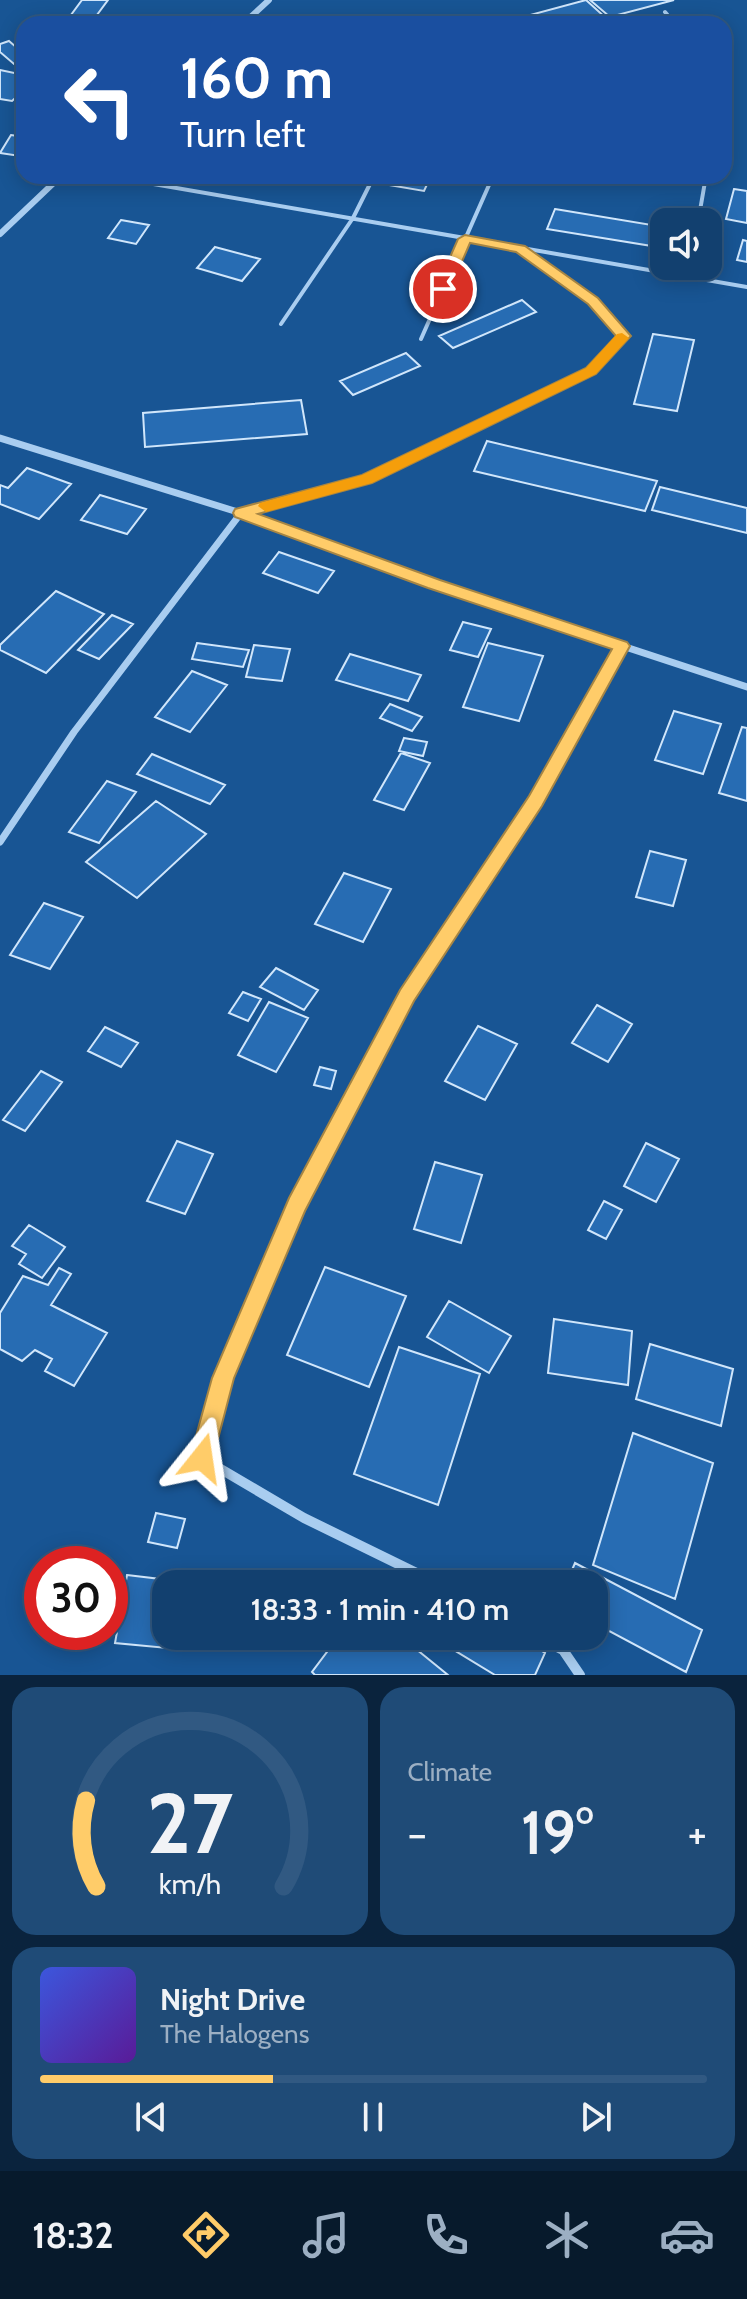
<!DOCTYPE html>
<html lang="en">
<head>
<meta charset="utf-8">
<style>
	:root { --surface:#12406f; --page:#1f4b77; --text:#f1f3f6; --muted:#9cafc3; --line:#315982; --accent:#ffcc69 }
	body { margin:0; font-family:Cabin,sans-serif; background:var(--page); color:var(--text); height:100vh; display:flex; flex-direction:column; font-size:30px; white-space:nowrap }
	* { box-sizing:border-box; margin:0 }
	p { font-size:26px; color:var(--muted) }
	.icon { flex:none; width:44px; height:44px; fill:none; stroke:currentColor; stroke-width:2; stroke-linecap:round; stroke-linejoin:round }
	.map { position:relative; height:1675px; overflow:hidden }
	.details { display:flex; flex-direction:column; gap:12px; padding:12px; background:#0a233d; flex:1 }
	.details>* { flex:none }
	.banner { position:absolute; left:16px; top:16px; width:716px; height:168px; border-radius:24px; box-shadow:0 4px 20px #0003,0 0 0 2px var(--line); background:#1a4fa0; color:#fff; overflow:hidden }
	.fabs { position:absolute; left:650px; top:208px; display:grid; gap:16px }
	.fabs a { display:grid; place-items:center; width:72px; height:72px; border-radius:16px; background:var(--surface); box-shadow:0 4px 20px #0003,0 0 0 2px var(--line); font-size:40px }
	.speed { position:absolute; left:24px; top:1546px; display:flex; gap:16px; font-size:40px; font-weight:700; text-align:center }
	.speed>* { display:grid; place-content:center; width:104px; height:104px; border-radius:50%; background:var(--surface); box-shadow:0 4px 20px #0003,0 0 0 2px var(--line); line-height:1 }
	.speed .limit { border:12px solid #d22; background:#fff; color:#111 }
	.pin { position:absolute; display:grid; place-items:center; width:68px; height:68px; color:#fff; margin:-34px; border:4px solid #fff; border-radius:50%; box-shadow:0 2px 8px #0007 }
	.me { position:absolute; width:88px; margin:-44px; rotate:15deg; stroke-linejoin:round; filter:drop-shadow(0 0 6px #0008) }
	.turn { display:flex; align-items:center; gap:28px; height:168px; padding:0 32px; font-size:36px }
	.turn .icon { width:104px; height:104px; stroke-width:2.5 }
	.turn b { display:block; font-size:56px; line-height:68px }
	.big { font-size:60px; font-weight:600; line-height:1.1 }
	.details .card { flex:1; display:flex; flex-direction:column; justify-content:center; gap:12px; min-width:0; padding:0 28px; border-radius:24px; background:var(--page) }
	.details .dial { align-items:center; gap:0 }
	.dial svg { height:208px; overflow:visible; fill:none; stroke:var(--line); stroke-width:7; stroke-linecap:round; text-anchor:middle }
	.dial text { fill:var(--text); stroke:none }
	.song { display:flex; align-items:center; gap:24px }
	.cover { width:96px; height:96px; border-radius:12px; background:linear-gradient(135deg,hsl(230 70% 55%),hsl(270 70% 35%)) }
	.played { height:8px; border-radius:4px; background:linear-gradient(90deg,var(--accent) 35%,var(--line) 35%) }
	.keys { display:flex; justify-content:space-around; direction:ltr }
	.heat { display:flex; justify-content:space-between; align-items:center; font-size:44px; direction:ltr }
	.details .tiles { flex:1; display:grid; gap:12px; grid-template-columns:1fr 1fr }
	.card:last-child { grid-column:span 2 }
	.trip { position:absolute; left:152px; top:1570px; width:456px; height:80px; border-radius:24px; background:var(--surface); box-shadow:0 4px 20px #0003,0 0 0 2px var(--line); font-weight:600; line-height:80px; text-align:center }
	.tabs { display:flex; height:128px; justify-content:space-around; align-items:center; background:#071a2c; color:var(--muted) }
	.tabs .icon { width:56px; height:56px }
	.tabs .current { color:var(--accent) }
	.tabs b { font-size:36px; color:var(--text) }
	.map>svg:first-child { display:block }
	.building { fill:#276cb3; stroke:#d0e6fb; stroke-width:2 }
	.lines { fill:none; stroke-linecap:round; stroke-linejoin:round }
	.lane-far1 { stroke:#a9cdf0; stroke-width:4 }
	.lane { stroke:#a9cdf0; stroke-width:6 }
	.street-far2 { stroke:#a9cdf0; stroke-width:6 }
	.street-far1 { stroke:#a9cdf0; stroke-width:7 }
	.street { stroke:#a9cdf0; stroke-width:10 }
	.route { fill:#ffcc69; stroke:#a68544; stroke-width:2 }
	.slow { fill:#f59e0b }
</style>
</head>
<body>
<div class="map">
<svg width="747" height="1675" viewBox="0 0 747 1675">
	<rect width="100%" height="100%" fill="#185594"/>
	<path class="building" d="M 82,0 L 108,0 L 91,23 L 68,19 Z
		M 586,0 L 607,19 L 588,24 L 497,24 Z
		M 590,0 L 674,0 L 610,17 Z
		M 9,41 L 24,54 L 24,61 L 14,64 L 0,52 L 0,44 Z
		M 0,70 L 24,75 L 24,90 L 12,101 L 0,99 Z
		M 11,135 L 24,137 L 24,151 L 20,156 L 0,153 Z
		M 393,176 L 431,176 L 424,191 L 389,185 Z
		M 734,189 L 747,191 L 747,223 L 726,219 Z
		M 555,209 L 664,227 L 664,248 L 547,229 Z
		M 121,220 L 149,225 L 136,244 L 108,238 Z
		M 743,240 L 747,241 L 747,262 L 737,260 Z
		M 215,247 L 260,259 L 242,281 L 197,268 Z
		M 522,300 L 536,312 L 453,348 L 439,336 Z
		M 653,334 L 694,340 L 677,411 L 634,404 Z
		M 406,353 L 420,366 L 353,395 L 340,381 Z
		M 301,400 L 307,434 L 145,447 L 143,413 Z
		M 487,441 L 657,481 L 645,511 L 474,471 Z
		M 27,468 L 71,484 L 39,519 L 0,504 L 0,485 L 8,488 Z
		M 660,487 L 747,508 L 747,533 L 652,510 Z
		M 100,495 L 146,509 L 127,534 L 81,520 Z
		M 279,552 L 334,571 L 318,593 L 263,573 Z
		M 56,591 L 104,614 L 46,673 L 0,650 L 0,645 Z
		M 112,615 L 133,624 L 99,659 L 78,650 Z
		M 463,622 L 491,629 L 478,657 L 450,650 Z
		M 197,643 L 249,650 L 243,667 L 192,659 Z
		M 488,643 L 543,656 L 519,721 L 463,707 Z
		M 254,645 L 290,649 L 282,681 L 246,677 Z
		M 350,654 L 421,675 L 408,701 L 336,680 Z
		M 192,671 L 227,685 L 190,732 L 155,717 Z
		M 390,704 L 422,717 L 412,731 L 380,718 Z
		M 674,711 L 721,724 L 703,774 L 655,760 Z
		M 742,727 L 747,728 L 747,801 L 719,793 Z
		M 404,738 L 427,742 L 423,756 L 399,751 Z
		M 401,753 L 430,763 L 404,810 L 374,800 Z
		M 152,754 L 225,785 L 210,804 L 137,774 Z
		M 107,781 L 136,792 L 99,843 L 69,832 Z
		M 156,801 L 206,834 L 137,898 L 86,862 Z
		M 650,851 L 686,860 L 673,906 L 636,897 Z
		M 344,873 L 391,889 L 363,942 L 315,924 Z
		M 44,903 L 83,917 L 50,969 L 10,955 Z
		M 276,968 L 318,990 L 304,1010 L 260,987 Z
		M 243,992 L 261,999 L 248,1021 L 229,1013 Z
		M 269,1002 L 308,1018 L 276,1072 L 238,1055 Z
		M 597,1005 L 632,1024 L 608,1062 L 572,1043 Z
		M 478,1026 L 517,1044 L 485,1100 L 445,1081 Z
		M 105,1027 L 138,1043 L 121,1067 L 88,1051 Z
		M 320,1067 L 336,1071 L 331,1089 L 314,1085 Z
		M 41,1071 L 62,1082 L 25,1131 L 3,1120 Z
		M 177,1141 L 213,1154 L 185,1214 L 147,1201 Z
		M 646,1143 L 679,1159 L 656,1202 L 624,1186 Z
		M 435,1162 L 482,1175 L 461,1243 L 414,1229 Z
		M 604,1201 L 622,1210 L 606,1239 L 588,1230 Z
		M 29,1225 L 65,1247 L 42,1278 L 19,1264 L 26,1254 L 12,1246 Z
		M 325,1267 L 406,1296 L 369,1387 L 287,1355 Z
		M 59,1268 L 71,1274 L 51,1305 L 107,1333 L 74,1386 L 45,1371 L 52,1359 L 35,1350 L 22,1361 L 0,1349 L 0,1313 L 23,1276 L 48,1285 Z
		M 449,1301 L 511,1336 L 489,1373 L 427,1337 Z
		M 554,1319 L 632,1331 L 628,1385 L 548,1373 Z
		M 650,1344 L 733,1369 L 721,1426 L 636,1399 Z
		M 399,1347 L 480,1374 L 438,1505 L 354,1474 Z
		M 633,1433 L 713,1463 L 675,1599 L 593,1565 Z
		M 156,1513 L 185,1519 L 177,1548 L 148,1542 Z
		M 575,1563 L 702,1630 L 686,1672 L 594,1623 L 594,1584 L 566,1584 Z
		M 127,1575 L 177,1581 L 177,1584 L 166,1584 L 167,1648 L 115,1643 Z
		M 339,1636 L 400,1636 L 448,1675 L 315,1675 L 312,1672 Z
		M 461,1636 L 517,1636 L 545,1653 L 535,1675 L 495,1675 L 454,1650 Z"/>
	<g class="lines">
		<path class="lane-far1" d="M 665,12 L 675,24
			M 107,176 L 747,287
			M 698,222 L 706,176
			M 281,324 L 353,218 L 374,176
			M 421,339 L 493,176
			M 480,424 L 591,371 L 624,336 L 593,301 L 523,250"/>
		<path class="lane" d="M 241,513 L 367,479 L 484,422"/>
		<path class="street-far2" d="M 243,24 L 269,0
			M 0,234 L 61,176"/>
		<path class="street-far1" d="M 0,438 L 241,513 L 434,584 L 747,687
			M 0,842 L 74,732 L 241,513
			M 424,971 L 536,801 L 622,646"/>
		<path class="street" d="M 425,969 L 407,996 L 297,1205 L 223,1378 L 202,1458 L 304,1518 L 439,1584
			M 537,1636 L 563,1650 L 580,1675"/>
	</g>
	<path class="route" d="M 465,235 L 525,246 L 598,298 L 631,336 L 596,374 L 372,483 L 258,514 L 440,580 L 627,642 L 630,646 L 542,806 L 414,1001 L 305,1211 L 234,1378 L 213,1458 L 210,1466 L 202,1469 L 194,1466 L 190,1458 L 212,1378 L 289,1198 L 400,990 L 529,796 L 612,649 L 428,588 L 235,517 L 233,513 L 235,509 L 362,475 L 586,368 L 616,336 L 588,304 L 516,252 L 470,243 L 450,289 L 438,292 L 436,289 L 458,239 Z"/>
	<path class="slow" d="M 622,333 L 629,338 L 596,374 L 372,483 L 266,512 L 258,506 L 260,503 L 362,475 L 586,368 L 617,334 Z"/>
</svg>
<div class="fabs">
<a><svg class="icon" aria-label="sound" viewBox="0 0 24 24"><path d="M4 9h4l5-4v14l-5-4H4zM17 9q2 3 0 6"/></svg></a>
</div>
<div class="speed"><div class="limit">30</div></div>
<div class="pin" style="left:443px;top:289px;background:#d93025"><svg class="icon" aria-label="arrive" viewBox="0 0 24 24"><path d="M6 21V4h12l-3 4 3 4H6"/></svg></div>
<svg class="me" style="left:202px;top:1458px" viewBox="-20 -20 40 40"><path d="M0-17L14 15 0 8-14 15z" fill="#ffcc69" stroke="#fff" stroke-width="4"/></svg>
<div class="trip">18:33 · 1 min · 410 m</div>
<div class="banner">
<div class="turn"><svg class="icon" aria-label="left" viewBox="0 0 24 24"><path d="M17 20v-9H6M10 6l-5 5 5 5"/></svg><div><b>160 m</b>Turn left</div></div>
</div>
</div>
<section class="details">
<div class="tiles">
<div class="card dial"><svg viewBox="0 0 100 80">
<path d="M14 69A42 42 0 1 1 86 69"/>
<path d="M14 69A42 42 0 0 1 10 36" stroke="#ffcc69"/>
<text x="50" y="56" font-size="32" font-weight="700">27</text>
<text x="50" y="72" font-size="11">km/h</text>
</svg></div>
<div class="card"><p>Climate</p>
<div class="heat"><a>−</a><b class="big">19°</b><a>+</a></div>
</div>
<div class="card">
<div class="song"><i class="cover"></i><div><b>Night Drive</b><p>The Halogens</p></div></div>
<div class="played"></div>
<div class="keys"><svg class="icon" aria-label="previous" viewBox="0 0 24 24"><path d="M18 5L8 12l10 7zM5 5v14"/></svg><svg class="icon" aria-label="pause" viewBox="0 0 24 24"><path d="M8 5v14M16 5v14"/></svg><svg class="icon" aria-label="next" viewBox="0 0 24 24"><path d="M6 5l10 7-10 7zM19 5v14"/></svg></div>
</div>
</div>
</section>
<nav class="tabs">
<b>18:32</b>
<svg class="icon current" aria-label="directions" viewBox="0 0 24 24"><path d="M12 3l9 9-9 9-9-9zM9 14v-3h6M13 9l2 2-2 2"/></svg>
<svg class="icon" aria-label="music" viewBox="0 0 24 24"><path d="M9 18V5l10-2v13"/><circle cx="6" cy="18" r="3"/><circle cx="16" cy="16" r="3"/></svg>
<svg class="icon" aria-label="phone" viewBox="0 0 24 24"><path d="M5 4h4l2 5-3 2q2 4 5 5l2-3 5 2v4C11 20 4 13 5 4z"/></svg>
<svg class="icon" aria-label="climate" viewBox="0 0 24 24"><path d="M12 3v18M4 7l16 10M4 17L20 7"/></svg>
<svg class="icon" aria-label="car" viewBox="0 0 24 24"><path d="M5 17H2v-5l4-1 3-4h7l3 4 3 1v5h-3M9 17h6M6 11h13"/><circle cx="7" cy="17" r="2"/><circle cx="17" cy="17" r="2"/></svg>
</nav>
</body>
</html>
